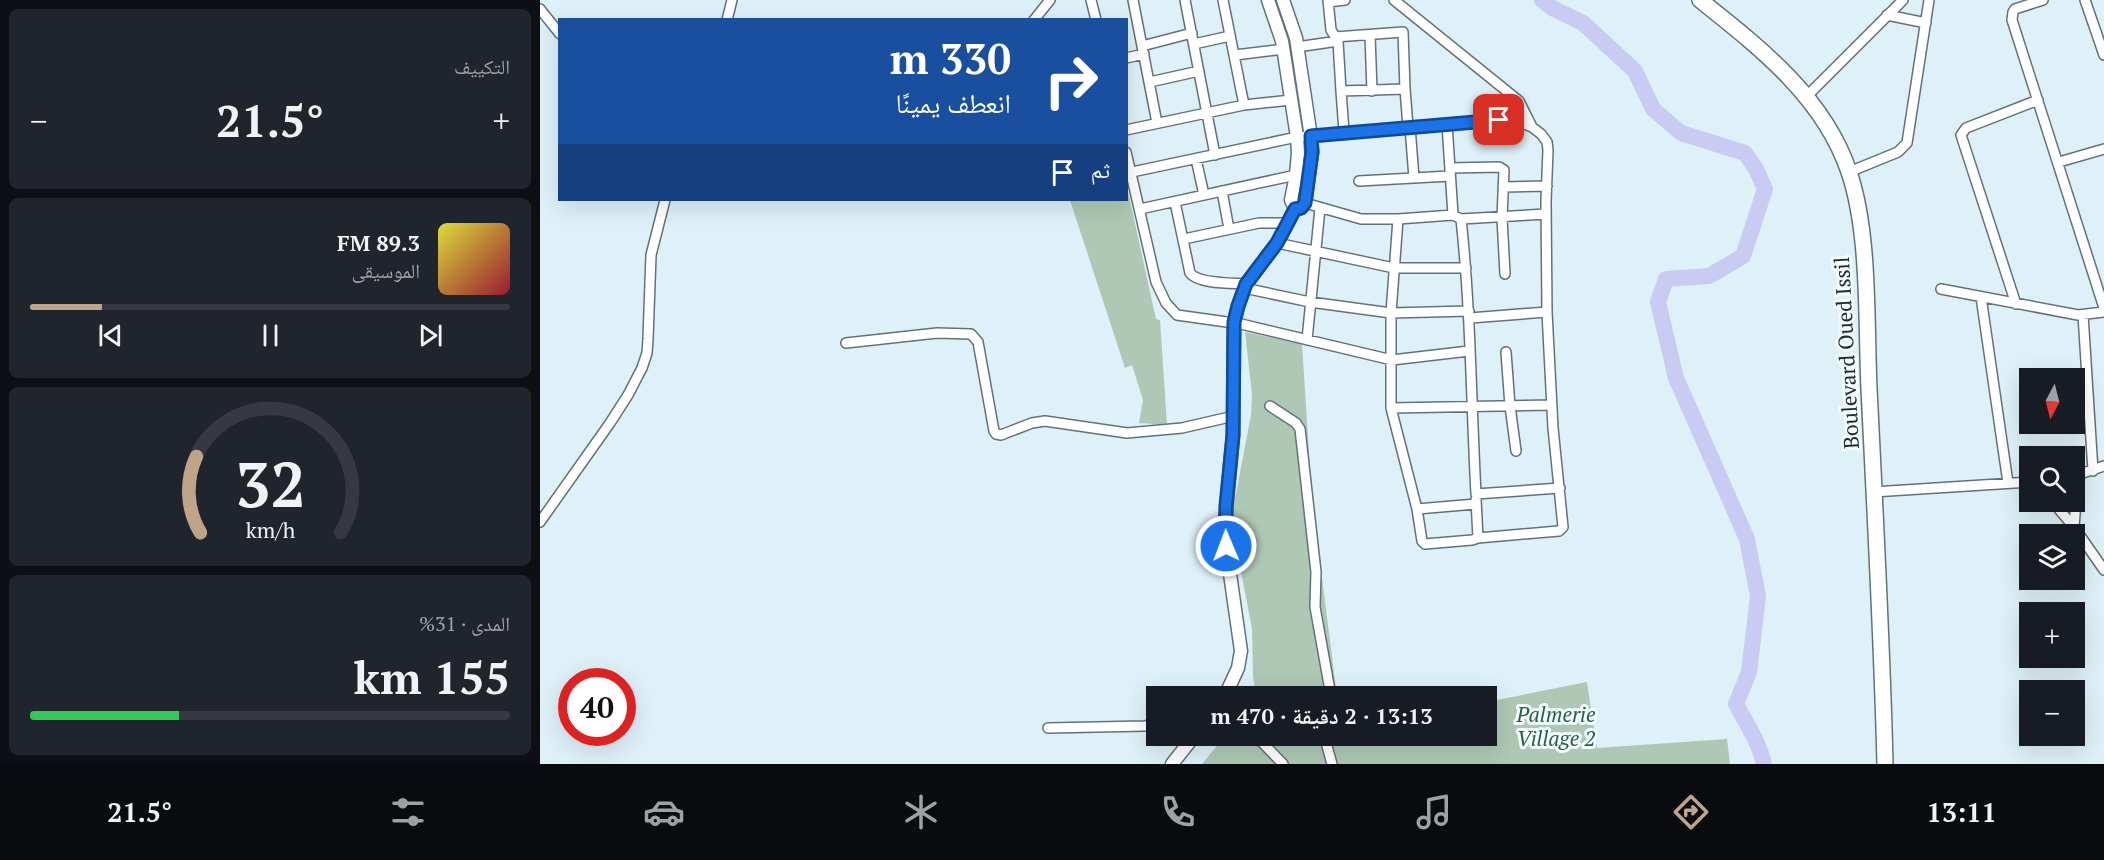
<!DOCTYPE html>
<html lang="ar">
<head>
<meta charset="utf-8">
<style>
	:root { --surface:#171b24; --page:#20242c; --text:#f1f3f6; --muted:#9ea1a6; --line:#363941; --accent:#c0a48a }
	body { margin:0; font-family:"PT Serif","Noto Naskh Arabic",serif; background:var(--page); color:var(--text); direction:rtl; height:100vh; display:flex; flex-direction:column; font-size:22px; white-space:nowrap }
	* { box-sizing:border-box; margin:0 }
	p { font-size:20px; color:var(--muted) }
	.icon { flex:none; width:33px; height:33px; fill:none; stroke:currentColor; stroke-width:2; stroke-linecap:round; stroke-linejoin:round }
	.map { position:relative; flex:1; overflow:hidden; direction:ltr }
	.drawer { display:flex; flex-direction:column; gap:9px; padding:9px; background:#0d0f14; width:540px }
	.drawer>* { flex:none }
	.guide { position:absolute; left:18px; top:18px; width:570px; height:183px; border-radius:0px; box-shadow:0 6px 24px #0002; direction:rtl; background:#1a4fa0; color:#fff; overflow:hidden }
	.needle { width:39px; rotate:187deg }
	.buttons { position:absolute; left:1479px; top:368px; display:grid; gap:12px }
	.buttons a { display:grid; place-items:center; width:66px; height:66px; border-radius:0px; background:var(--surface); box-shadow:0 6px 24px #0002; font-size:30px }
	.speed { position:absolute; left:18px; top:668px; display:flex; gap:12px; font-size:30px; font-weight:700; text-align:center }
	.speed>* { display:grid; place-content:center; width:78px; height:78px; border-radius:50%; background:var(--surface); box-shadow:0 6px 24px #0002; line-height:1 }
	.speed .limit { border:9px solid #d22; background:#fff; color:#111 }
	.pin { position:absolute; display:grid; place-items:center; width:51px; height:51px; color:#fff; margin:-26px; border-radius:12px; box-shadow:0 3px 9px #0006 }
	.me { position:absolute; width:66px; margin:-33px; rotate:359deg; stroke-linejoin:round; filter:drop-shadow(0 0 4px #0008) }
	.turn { display:flex; align-items:center; gap:21px; height:126px; padding:0 18px; font-size:27px }
	.turn .icon { width:78px; height:78px; stroke-width:2.5 }
	.turn b { display:block; font-size:42px; line-height:51px }
	.then { display:flex; align-items:center; height:57px; padding:0 18px; background:#0003; gap:12px; font-size:22px }
	.big { font-size:45px; font-weight:700; line-height:1.1 }
	.drawer .card { flex:1; display:flex; flex-direction:column; justify-content:center; gap:9px; min-width:0; padding:0 21px; border-radius:9px; background:var(--page) }
	.drawer .dial { align-items:center; gap:0 }
	.dial svg { height:156px; overflow:visible; fill:none; stroke:var(--line); stroke-width:7; stroke-linecap:round; text-anchor:middle }
	.dial text { fill:var(--text); stroke:none }
	.song { display:flex; align-items:center; gap:18px }
	.cover { width:72px; height:72px; border-radius:9px; background:linear-gradient(135deg,hsl(60 70% 55%),hsl(350 70% 35%)) }
	.played { height:6px; border-radius:3px; background:linear-gradient(90deg,var(--accent) 15%,var(--line) 15%) }
	.keys { display:flex; justify-content:space-around; direction:ltr }
	.heat { display:flex; justify-content:space-between; align-items:center; font-size:33px; direction:ltr }
	.charge { height:9px; border-radius:4px; background:linear-gradient(90deg,#34c759 31%,var(--line) 0) }
	.trip { position:absolute; left:606px; top:686px; width:351px; height:60px; border-radius:0px; background:var(--surface); box-shadow:0 6px 24px #0002; font-weight:700; line-height:60px; text-align:center; direction:rtl }
	.tabs { display:flex; height:96px; justify-content:space-around; align-items:center; background:#090b0e; color:var(--muted) }
	.tabs .icon { width:42px; height:42px }
	.tabs .selected { color:var(--accent) }
	.tabs b { font-size:27px; color:var(--text) }
	main { display:flex; flex:1; min-height:0 }
	.map>svg:first-child { display:block }
	.green { fill:#aec8b5 }
	.lines { fill:none; stroke-linecap:round; stroke-linejoin:round }
	.river { stroke:#cacbf2; stroke-width:16 }
	.minor-casing { stroke:#617378; stroke-width:12 }
	.tertiary-casing { stroke:#617378; stroke-width:15 }
	.primary-casing { stroke:#617378; stroke-width:18 }
	.minor { stroke:#fff; stroke-width:9 }
	.tertiary { stroke:#fff; stroke-width:12 }
	.primary { stroke:#fff; stroke-width:15 }
	.route-casing { stroke:#114b97; stroke-width:15 }
	.route { stroke:#1a73e8; stroke-width:10 }
	.labels { text-anchor:middle; dominant-baseline:central; stroke-width:6; stroke-linejoin:round; paint-order:stroke }
	.street-label { font-size:21px; fill:#232a2d; stroke:#f4fcff }
	.park-label { font-size:21px; font-style:italic; fill:#27613e; stroke:#f4fcff }
</style>
</head>
<body>
<main>
<div class="map">
<svg width="1564" height="764" viewBox="0 0 1564 764">
	<rect width="100%" height="100%" fill="#def1f8"/>
	<path class="green" d="M 587,187 L 616,319 L 620,320 L 627,425 L 599,423 L 603,400 L 592,365 L 585,368 L 530,200 L 586,200 Z
		M 705,332 L 762,344 L 772,499 L 797,696 L 716,696 L 713,676 L 712,629 L 695,540 L 693,509 L 711,415 L 712,394 Z
		M 1047,682 L 1057,748 L 1187,739 L 1190,764 L 662,764 L 684,737 L 695,739 L 697,735 L 946,735 L 947,702 Z"/>
	<g class="lines">
		<path class="river" d="M 1002,0 L 1012,8 L 1043,23 L 1095,71 L 1113,109 L 1141,133 L 1205,153 L 1216,169 L 1225,189 L 1203,256 L 1169,276 L 1126,279 L 1118,302 L 1136,378 L 1207,539 L 1218,596 L 1209,672 L 1196,704 C 1206,723 1219,742 1224,764"/>
		<defs>
			<path id="minor" d="M 551,0 L 556,20
				M 593,0 L 617,123
				M 645,0 L 675,155
				M 683,0 L 704,105
				M 788,0 L 791,30 L 798,41
				M 854,0 L 979,101 L 992,127
				M 1503,0 L 1475,9 L 1473,12 L 1472,20 L 1564,308
				M 1545,0 L 1564,55
				M 788,2 L 805,0
				M 0,9 L 20,34
				M 1347,15 L 1386,23
				M 187,20 L 192,0
				M 494,20 L 510,0
				M 830,35 L 832,91
				M 795,37 L 863,32 L 865,89
				M 654,44 L 690,36
				M 602,46 L 652,33
				M 757,47 L 798,41 L 801,91 L 865,89 L 868,127
				M 695,55 L 744,49
				M 586,58 L 604,54
				M 610,82 L 659,71
				M 801,91 L 804,132
				M 1267,96 L 1363,0
				M 907,124 L 913,215
				M 870,127 L 874,178
				M 586,130 L 704,105 L 751,100
				M 586,152 L 616,282 L 626,303 L 637,315 L 701,324 L 852,360 L 929,351
				M 656,159 L 664,195
				M 1519,162 L 1564,149
				M 910,168 L 959,167 L 964,170 L 962,218 L 965,274
				M 592,172 L 757,137 L 959,120 L 977,121 L 992,127 L 1001,134 L 1007,142 L 1008,150 L 1006,201 L 1007,312 L 1013,428 L 1023,527 L 1019,531 L 938,538 L 932,540 L 885,544 L 882,541 L 877,509 L 851,408 L 851,313 L 858,219
				M 1309,172 L 1358,152 L 1367,143 L 1389,0
				M 819,181 L 910,176
				M 963,187 L 1007,186
				M 682,191 L 689,229
				M 635,202 L 650,273 C 658,284 692,283 706,284
				M 765,203 L 821,219 L 858,219 L 913,215 L 921,219 L 1006,214
				M 600,209 L 756,175
				M 921,219 C 931,311 931,402 936,494 L 1020,488
				M 644,239 L 719,223 L 749,223
				M 737,243 L 854,268 L 926,268
				M 704,288 L 770,302 L 851,313 L 929,311
				M 1401,289 L 1538,315 L 1564,312
				M 1441,297 L 1468,483
				M 1476,304 L 1421,135 L 1426,128 L 1498,100
				M 1543,315 L 1553,471
				M 930,318 L 1007,312
				M 767,340 L 780,208
				M 306,343 L 397,333 L 431,334 L 438,342 L 454,431 L 456,434 L 461,435 L 492,423 L 505,421 L 587,433 L 642,428 L 694,416
				M 966,352 L 970,406 L 976,451
				M 730,406 L 756,423 L 760,429 L 776,572 L 775,607 L 791,696
				M 851,408 L 1011,405
				M 1534,476 L 1564,466
				M 1333,492 L 1490,482
				M 936,499 L 938,538
				M 1512,501 L 1534,527 L 1564,570
				M 877,509 L 936,504
				M 0,522 L 70,423 L 88,395 L 102,368 L 107,353 L 108,339 L 111,255 L 125,200
				M 1534,527 L 1538,475
				M 508,728 L 605,726 L 616,724
				M 715,735 L 743,764
				M 792,735 L 787,746 L 792,764"/>
			<path id="tertiary" d="M 728,0 L 742,41 L 757,137 L 758,153 L 756,175 L 751,200 L 755,209
				M 685,696 L 698,668 L 701,651 L 684,532 L 693,435 L 694,323 L 698,306 L 706,284 L 737,243 L 755,209 L 761,208 L 765,203 L 772,152 L 771,137 L 756,38 L 743,0
				M 632,764 L 655,735"/>
			<path id="primary" d="M 1160,0 C 1219,47 1284,97 1309,172 C 1330,233 1326,323 1329,388 C 1335,513 1342,639 1345,764"/>
		</defs>
		<use href="#minor" class="minor-casing"/>
		<use href="#tertiary" class="tertiary-casing"/>
		<use href="#primary" class="primary-casing"/>
		<use href="#minor" class="minor"/>
		<use href="#tertiary" class="tertiary"/>
		<use href="#primary" class="primary"/>
	</g>
	<g class="lines">
		<defs>
			<path id="route" d="M 686,546 L 686,506 L 693,435 L 694,322 L 698,306 L 706,284 L 737,243 L 755,209 L 761,208 L 765,203 L 772,152 L 771,136 L 959,120"/>
		</defs>
		<use href="#route" class="route-casing"/>
		<use href="#route" class="route"/>
	</g>
	<g class="labels">
		<g class="street-label">
			<text transform="translate(1306 353) rotate(-93)">Boulevard Oued Issil</text>
		</g>
		<g class="park-label">
			<text x="1016" y="714">Palmerie<tspan x="1016" dy="24">Village 2</tspan></text>
		</g>
	</g>
</svg>
<div class="buttons">
<a><svg class="needle" viewBox="-14 -14 28 28"><path d="M0-13l5 13h-10z" fill="#e53935"/><path d="M0 13l5-13h-10z" fill="#9ea1a6"/></svg></a>
<a><svg class="icon" aria-label="search" viewBox="0 0 24 24"><circle cx="10" cy="10" r="6"/><path d="M15 15l6 6"/></svg></a>
<a><svg class="icon" aria-label="layers" viewBox="0 0 24 24"><path d="M12 4l9 5-9 5-9-5zM3 14l9 5 9-5"/></svg></a>
<a>+</a>
<a>−</a>
</div>
<div class="speed"><div class="limit">40</div></div>
<div class="pin" style="left:959px;top:120px;background:#d93025"><svg class="icon" aria-label="arrive" viewBox="0 0 24 24"><path d="M6 21V4h12l-3 4 3 4H6"/></svg></div>
<svg class="me" style="left:686px;top:546px" viewBox="-20 -20 40 40"><circle r="17" fill="#1a73e8" stroke="#fff" stroke-width="3"/><path d="M0-11L8 9 0 5-8 9z" fill="#fff"/></svg>
<div class="trip">13:13 · 2 دقيقة · 470 m</div>
<div class="guide">
<div class="turn"><svg class="icon" aria-label="right" viewBox="0 0 24 24"><path d="M7 20v-9h11M14 6l5 5-5 5"/></svg><div><b>330 m</b>انعطف يمينًا</div></div>
<div class="then">ثم<svg class="icon" aria-label="arrive" viewBox="0 0 24 24"><path d="M6 21V4h12l-3 4 3 4H6"/></svg></div>
</div>
</div>
<section class="drawer">
<div class="card"><p>التكييف</p>
<div class="heat"><a>−</a><b class="big">21.5°</b><a>+</a></div>
</div>
<div class="card">
<div class="song"><i class="cover"></i><div><b>89.3 FM</b><p>الموسيقى</p></div></div>
<div class="played"></div>
<div class="keys"><svg class="icon" aria-label="previous" viewBox="0 0 24 24"><path d="M18 5L8 12l10 7zM5 5v14"/></svg><svg class="icon" aria-label="pause" viewBox="0 0 24 24"><path d="M8 5v14M16 5v14"/></svg><svg class="icon" aria-label="next" viewBox="0 0 24 24"><path d="M6 5l10 7-10 7zM19 5v14"/></svg></div>
</div>
<div class="card dial"><svg viewBox="0 0 100 80">
<path d="M14 69A42 42 0 1 1 86 69"/>
<path d="M14 69A42 42 0 0 1 12 30" stroke="#c0a48a"/>
<text x="50" y="56" font-size="32" font-weight="700">32</text>
<text x="50" y="72" font-size="11">km/h</text>
</svg></div>
<div class="card"><p>المدى · 31%</p><b class="big">155 km</b><div class="charge"></div></div>
</section>
</main>
<nav class="tabs">
<b>13:11</b>
<svg class="icon selected" aria-label="directions" viewBox="0 0 24 24"><path d="M12 3l9 9-9 9-9-9zM9 14v-3h6M13 9l2 2-2 2"/></svg>
<svg class="icon" aria-label="music" viewBox="0 0 24 24"><path d="M9 18V5l10-2v13"/><circle cx="6" cy="18" r="3"/><circle cx="16" cy="16" r="3"/></svg>
<svg class="icon" aria-label="phone" viewBox="0 0 24 24"><path d="M5 4h4l2 5-3 2q2 4 5 5l2-3 5 2v4C11 20 4 13 5 4z"/></svg>
<svg class="icon" aria-label="climate" viewBox="0 0 24 24"><path d="M12 3v18M4 7l16 10M4 17L20 7"/></svg>
<svg class="icon" aria-label="car" viewBox="0 0 24 24"><path d="M5 17H2v-5l4-1 3-4h7l3 4 3 1v5h-3M9 17h6M6 11h13"/><circle cx="7" cy="17" r="2"/><circle cx="17" cy="17" r="2"/></svg>
<svg class="icon" aria-label="filters" viewBox="0 0 24 24"><path d="M4 7h16M4 17h16"/><circle cx="9" cy="7" r="2"/><circle cx="15" cy="17" r="2"/></svg>
<b>21.5°</b>
</nav>
</body>
</html>
